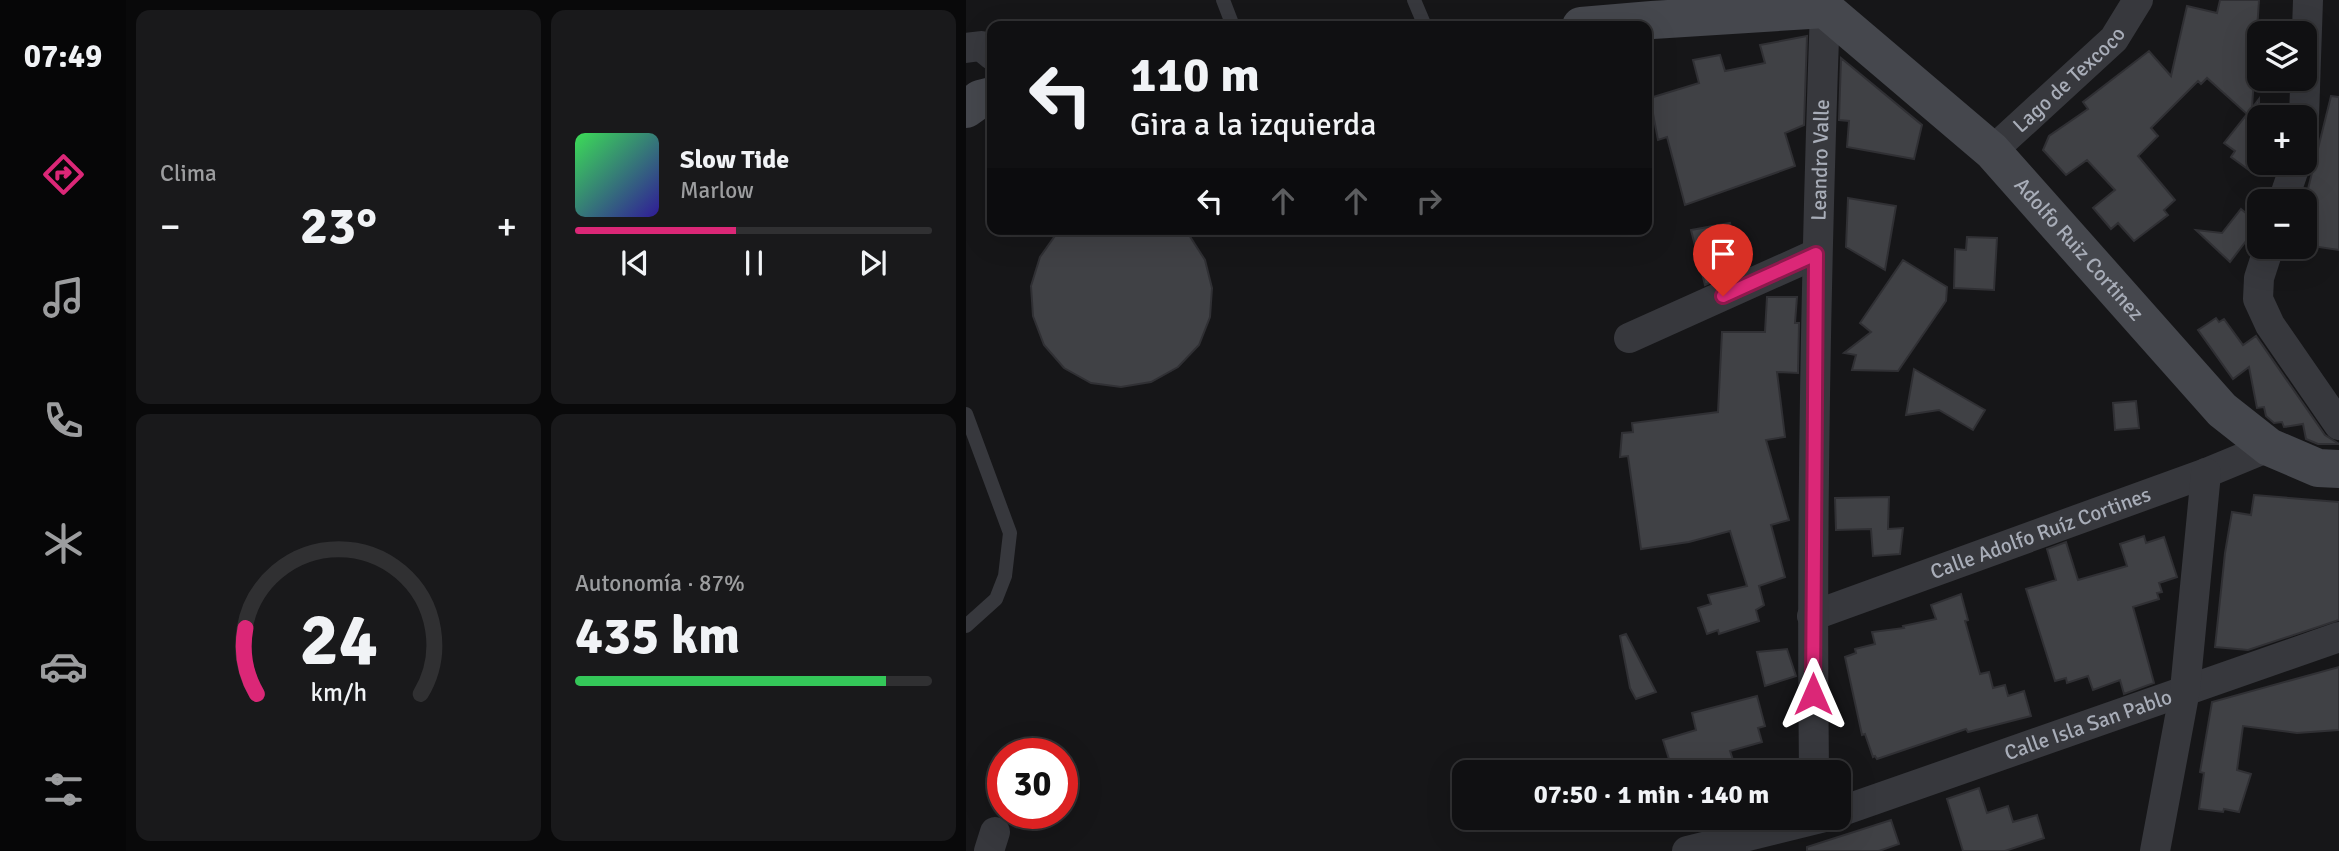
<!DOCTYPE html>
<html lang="es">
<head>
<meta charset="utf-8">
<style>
	:root { --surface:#101012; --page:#19191b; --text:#f1f3f6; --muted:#9c9d9f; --line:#303032; --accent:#db2777 }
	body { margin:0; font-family:Signika,sans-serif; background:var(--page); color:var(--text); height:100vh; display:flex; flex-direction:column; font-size:26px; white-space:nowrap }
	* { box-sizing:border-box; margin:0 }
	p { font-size:23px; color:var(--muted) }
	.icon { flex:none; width:38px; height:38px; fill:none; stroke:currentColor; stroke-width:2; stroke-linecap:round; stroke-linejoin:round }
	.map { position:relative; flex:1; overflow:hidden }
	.details { display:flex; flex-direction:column; gap:10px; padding:10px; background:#09090a; width:840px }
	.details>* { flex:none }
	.banner { position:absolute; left:21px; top:21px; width:665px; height:214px; border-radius:14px; box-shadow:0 7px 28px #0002,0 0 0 2px var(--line); background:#101012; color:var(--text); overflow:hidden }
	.buttons { position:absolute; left:1281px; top:21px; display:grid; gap:14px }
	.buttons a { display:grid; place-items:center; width:70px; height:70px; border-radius:14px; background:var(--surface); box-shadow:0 7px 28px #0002,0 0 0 2px var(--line); font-size:35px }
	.speed { position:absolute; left:21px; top:738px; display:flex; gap:14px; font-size:35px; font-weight:700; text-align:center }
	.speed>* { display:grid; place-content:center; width:91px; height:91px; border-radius:50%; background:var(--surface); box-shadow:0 7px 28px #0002,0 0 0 2px var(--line); line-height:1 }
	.speed .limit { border:10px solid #d22; background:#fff; color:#111 }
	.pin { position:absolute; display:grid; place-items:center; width:60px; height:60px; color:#fff; margin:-72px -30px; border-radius:50% 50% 50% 0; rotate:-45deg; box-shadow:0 0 7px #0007 }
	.pin .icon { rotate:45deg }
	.me { position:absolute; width:77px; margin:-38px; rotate:0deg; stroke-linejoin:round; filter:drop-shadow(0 0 5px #0008) }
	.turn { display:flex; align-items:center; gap:24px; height:147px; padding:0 28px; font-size:32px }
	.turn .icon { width:91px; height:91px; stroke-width:2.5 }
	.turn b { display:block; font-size:49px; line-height:60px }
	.lanes { display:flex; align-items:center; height:66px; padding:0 28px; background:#0003; justify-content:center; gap:35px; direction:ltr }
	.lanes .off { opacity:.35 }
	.big { font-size:52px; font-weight:700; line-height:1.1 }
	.details .card { flex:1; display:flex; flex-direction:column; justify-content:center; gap:10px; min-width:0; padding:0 24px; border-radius:14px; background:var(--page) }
	.details .dial { align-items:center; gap:0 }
	.dial svg { height:182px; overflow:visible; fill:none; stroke:var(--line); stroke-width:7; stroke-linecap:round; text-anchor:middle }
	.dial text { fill:var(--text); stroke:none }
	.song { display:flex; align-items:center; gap:21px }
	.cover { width:84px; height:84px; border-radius:10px; background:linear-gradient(135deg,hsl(130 70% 55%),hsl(250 70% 35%)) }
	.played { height:7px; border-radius:4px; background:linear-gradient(90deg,var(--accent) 45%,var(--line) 45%) }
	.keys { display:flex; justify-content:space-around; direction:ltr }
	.heat { display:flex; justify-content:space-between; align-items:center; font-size:38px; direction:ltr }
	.charge { height:10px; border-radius:5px; background:linear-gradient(90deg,#34c759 87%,var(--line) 0) }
	.details .tiles { flex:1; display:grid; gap:10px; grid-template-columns:repeat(2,1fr) }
	.trip { position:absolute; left:486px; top:760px; width:399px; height:70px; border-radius:14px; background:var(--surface); box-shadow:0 7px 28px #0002,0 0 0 2px var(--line); font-weight:700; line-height:70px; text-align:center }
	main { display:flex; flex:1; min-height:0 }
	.tabs { display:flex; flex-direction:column; width:126px; justify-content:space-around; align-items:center; background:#060607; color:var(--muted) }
	.tabs .icon { width:49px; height:49px }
	.tabs .current { color:var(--accent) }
	.tabs b { font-size:32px; color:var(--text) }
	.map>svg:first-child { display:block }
	.building { fill:#404145; stroke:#303034; stroke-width:2 }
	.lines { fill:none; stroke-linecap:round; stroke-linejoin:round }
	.service { stroke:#37383d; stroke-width:14 }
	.minor { stroke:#37383d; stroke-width:30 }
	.secondary { stroke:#45474d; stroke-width:38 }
	.route-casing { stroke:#8e194d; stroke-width:18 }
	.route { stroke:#db2777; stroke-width:12 }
	.labels { text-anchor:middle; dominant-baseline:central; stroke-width:7; stroke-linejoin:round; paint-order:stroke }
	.street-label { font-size:21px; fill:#a8adb8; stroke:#111113 }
</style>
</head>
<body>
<main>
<nav class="tabs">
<b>07:49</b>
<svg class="icon current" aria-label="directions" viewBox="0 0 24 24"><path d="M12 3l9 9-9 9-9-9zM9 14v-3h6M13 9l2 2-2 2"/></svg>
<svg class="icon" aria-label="music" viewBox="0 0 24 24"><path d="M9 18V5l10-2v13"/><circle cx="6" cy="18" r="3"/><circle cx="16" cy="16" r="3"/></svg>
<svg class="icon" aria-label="phone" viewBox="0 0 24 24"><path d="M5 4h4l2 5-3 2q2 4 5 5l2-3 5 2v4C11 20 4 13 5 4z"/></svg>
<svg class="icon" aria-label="climate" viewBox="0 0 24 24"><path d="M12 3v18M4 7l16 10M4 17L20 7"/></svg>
<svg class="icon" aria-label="car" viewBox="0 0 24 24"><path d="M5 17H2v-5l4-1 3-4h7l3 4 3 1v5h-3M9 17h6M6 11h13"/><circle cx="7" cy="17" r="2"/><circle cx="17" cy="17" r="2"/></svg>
<svg class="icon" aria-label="filters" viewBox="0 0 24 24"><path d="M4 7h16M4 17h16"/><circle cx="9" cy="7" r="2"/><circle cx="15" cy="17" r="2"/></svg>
</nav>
<section class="details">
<div class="tiles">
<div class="card"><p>Clima</p>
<div class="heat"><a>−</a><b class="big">23°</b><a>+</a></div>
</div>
<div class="card">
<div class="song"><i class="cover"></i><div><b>Slow Tide</b><p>Marlow</p></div></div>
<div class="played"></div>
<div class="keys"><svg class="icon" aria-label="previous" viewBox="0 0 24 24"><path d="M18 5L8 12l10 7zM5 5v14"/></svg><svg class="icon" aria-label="pause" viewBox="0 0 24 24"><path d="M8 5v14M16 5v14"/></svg><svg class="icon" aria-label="next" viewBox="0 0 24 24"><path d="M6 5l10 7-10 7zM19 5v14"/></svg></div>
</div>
<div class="card dial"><svg viewBox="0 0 100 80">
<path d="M14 69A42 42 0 1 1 86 69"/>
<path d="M14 69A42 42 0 0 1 9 40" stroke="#db2777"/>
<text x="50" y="56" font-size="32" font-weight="700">24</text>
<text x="50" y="72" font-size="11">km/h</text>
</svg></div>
<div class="card"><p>Autonomía · 87%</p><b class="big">435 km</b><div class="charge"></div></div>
</div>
</section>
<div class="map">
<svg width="1373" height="851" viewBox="0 0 1373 851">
	<rect width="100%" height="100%" fill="#161618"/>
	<path class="building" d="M 1254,0 L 1293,0 L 1286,108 L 1293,99 L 1293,156 L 1283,170 L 1265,157 L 1269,151 L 1258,143 L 1281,114 L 1241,78 L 1235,84 L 1232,81 L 1185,128 L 1192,136 L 1172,156 L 1209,200 L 1198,210 L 1202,215 L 1168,241 L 1152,223 L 1145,229 L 1127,208 L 1149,190 L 1121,160 L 1100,175 L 1077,150 L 1083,136 L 1122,109 L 1117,102 L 1183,51 L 1205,76 L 1221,6 L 1251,13 Z
		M 841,36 L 838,125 L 819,133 L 829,166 L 719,205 L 701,137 L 692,140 L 684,98 L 733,83 L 727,60 L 754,55 L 759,71 L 799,63 L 794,45 Z
		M 875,58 L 956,125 L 948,159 L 881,147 L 883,121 L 873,120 Z
		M 1365,96 L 1373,97 L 1373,250 L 1339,245 L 1339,201 Z
		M 882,198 L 930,206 L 919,270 L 880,247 Z
		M 1275,209 L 1293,224 L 1264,262 L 1230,230 L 1256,233 Z
		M 764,223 L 774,269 L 739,285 L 725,230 Z
		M 96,229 L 215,229 L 223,235 L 239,260 L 246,288 L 244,317 L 233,345 L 212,367 L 185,382 L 155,387 L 125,383 L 98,368 L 78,345 L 67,316 L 65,286 L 74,257 L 91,233 Z
		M 1001,237 L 1031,238 L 1028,290 L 988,288 L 989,249 L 1000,250 Z
		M 937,260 L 981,287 L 980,301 L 932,371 L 886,370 L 890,355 L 878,353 L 905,332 L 894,323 Z
		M 801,297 L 831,297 L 829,323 L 833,323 L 832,373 L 811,372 L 819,437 L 800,440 L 823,520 L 805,525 L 819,577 L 793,586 L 798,605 L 790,610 L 793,621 L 753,634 L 752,630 L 741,634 L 732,608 L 745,604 L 742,595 L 781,586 L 764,531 L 723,542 L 675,549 L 662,456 L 654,457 L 656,433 L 667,432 L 666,423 L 752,412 L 756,332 L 799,332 Z
		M 1250,318 L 1253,322 L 1258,319 L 1277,345 L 1290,336 L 1359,435 L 1373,444 L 1352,444 L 1340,439 L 1337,424 L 1318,427 L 1316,422 L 1308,423 L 1300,416 L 1298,407 L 1291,408 L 1283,367 L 1267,379 L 1232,330 Z
		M 948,369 L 1019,410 L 1007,430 L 973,410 L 940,415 Z
		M 1170,401 L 1173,428 L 1149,430 L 1147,403 Z
		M 1288,495 L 1373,502 L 1373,620 L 1282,650 L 1249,647 L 1259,553 L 1266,512 L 1285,515 Z
		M 923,497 L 922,529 L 937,528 L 934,554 L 907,556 L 905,529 L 870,530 L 869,498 Z
		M 1178,536 L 1180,543 L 1198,537 L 1211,577 L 1193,583 L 1196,592 L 1191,593 L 1193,599 L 1167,607 L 1188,683 L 1158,694 L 1154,680 L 1127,690 L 1122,676 L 1101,683 L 1100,678 L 1089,681 L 1060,589 L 1090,580 L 1081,549 L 1100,542 L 1112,580 L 1161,566 L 1154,544 Z
		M 995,594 L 1002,620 L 999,621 L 1014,674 L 1023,672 L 1027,688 L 1039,685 L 1042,696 L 1058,691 L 1065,716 L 1002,732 L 1000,729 L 911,759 L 909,756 L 907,757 L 899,734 L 896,735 L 879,657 L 890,653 L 889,649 L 909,644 L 906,632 L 938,628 L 937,626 L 970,619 L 965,605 Z
		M 660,634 L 690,692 L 670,699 L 664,688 L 654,636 Z
		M 821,649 L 830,676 L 799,686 L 791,652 Z
		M 1373,667 L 1373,730 L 1331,733 L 1277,726 L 1271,770 L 1285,774 L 1273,812 L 1258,809 L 1257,812 L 1233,809 L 1238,773 L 1234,772 L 1246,702 Z
		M 791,696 L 799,726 L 792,728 L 796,742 L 764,751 L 767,760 L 749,766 L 750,772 L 707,772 L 697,740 L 730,730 L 726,713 Z
		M 1013,788 L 1021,813 L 1042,806 L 1047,822 L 1071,815 L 1078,838 L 1039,851 L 997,851 L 981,799 Z
		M 925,820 L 933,844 L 913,851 L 841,851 L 841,847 Z"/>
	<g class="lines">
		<path class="service" d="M 257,0 L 267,26
			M 448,0 L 459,26
			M 0,414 L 44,533 L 39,576 L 30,599 L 0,626"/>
		<g class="minor">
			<path d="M 0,48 L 15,46 L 26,55"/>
			<path d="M 1338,117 L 1342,0"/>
			<path id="s1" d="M 1026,151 L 1148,39 L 1172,0"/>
			<path d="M 1317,201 L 1330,163"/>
			<path d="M 1303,247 L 1293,278 L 1292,299 L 1304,325 L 1373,425"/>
			<path d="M 663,338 L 850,254"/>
			<path id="s2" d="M 846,616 L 1240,473 L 1303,447"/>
			<path id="s3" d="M 848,772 C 845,517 850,263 859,9"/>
			<path id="s4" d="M 873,812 L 1373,637"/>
			<path d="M 23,851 L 29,832"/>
			<path d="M 721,851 L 859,817"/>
			<path d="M 1189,851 L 1219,690 L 1240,473"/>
		</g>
		<g class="secondary">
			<path id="s5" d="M 615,26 L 686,20 L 859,9 L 1026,151 L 1256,410 L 1303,447 L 1352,468 L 1373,469"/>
			<path d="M 0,109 L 14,99 L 26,96"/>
		</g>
	</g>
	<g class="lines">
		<defs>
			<path id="route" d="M 757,296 L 850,254 L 847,694"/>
		</defs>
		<use href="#route" class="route-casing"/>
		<use href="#route" class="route"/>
	</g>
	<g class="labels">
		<g class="street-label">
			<text stroke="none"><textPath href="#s1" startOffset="105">Lago de Texcoco</textPath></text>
			<text stroke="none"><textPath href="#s3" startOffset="612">Leandro Valle</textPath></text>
			<text stroke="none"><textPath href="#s5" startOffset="595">Adolfo Ruiz Cortinez</textPath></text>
			<text stroke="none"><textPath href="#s2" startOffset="243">Calle Adolfo Ruíz Cortines</textPath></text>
			<text stroke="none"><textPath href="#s4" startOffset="264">Calle Isla San Pablo</textPath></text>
		</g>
	</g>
</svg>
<div class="buttons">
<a><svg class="icon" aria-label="layers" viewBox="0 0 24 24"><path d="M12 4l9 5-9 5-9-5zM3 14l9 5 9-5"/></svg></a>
<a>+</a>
<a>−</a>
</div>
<div class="speed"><div class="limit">30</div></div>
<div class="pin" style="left:757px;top:296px;background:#d93025"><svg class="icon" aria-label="arrive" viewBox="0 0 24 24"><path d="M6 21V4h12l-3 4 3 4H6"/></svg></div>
<svg class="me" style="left:847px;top:694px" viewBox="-20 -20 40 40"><path d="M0-17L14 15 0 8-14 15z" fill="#db2777" stroke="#fff" stroke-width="4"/></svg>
<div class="trip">07:50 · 1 min · 140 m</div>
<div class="banner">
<div class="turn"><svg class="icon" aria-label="left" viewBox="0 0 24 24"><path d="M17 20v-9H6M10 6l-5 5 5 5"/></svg><div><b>110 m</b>Gira a la izquierda</div></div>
<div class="lanes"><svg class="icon" aria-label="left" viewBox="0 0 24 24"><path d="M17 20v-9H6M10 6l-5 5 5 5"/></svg><svg class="icon off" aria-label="ahead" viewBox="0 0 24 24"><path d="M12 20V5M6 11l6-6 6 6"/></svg><svg class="icon off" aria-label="ahead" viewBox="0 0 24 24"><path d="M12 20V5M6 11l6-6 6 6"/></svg><svg class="icon off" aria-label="right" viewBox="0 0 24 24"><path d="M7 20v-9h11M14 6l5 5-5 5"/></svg></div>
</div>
</div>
</main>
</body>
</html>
